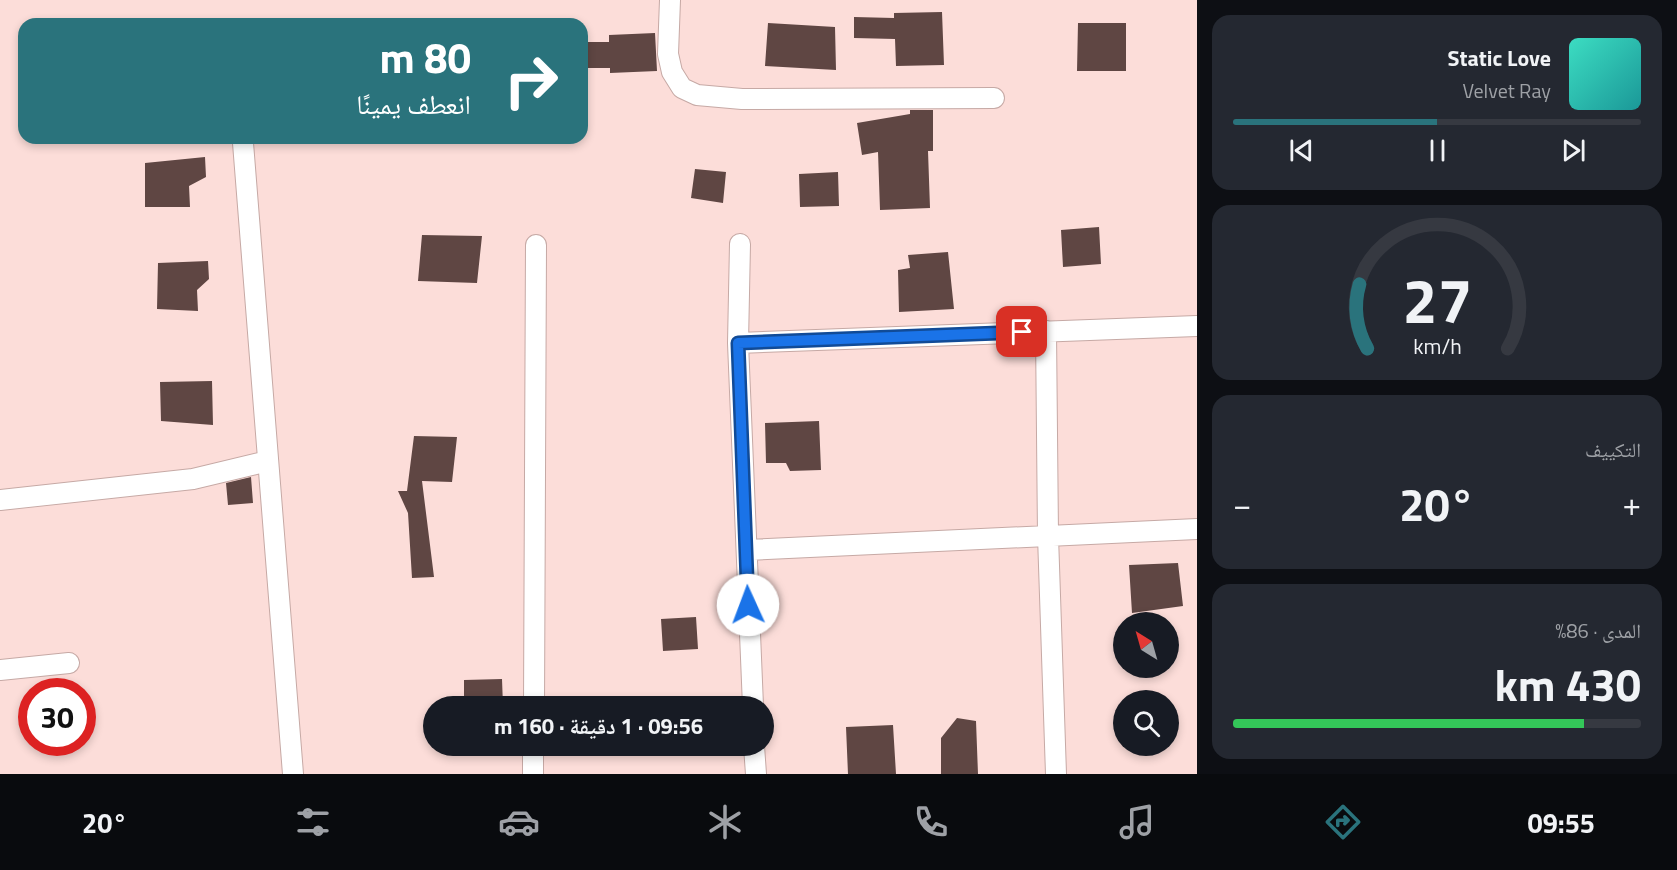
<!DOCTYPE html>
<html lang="ar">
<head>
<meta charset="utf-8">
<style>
	:root { --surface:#171b24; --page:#242831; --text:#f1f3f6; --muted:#9ea1a6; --line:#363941; --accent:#2a737c }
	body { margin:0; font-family:"Titillium Web","Noto Naskh Arabic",sans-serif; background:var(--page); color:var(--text); direction:rtl; height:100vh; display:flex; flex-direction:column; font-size:22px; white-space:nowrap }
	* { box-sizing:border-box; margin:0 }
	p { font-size:20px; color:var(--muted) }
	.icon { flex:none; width:33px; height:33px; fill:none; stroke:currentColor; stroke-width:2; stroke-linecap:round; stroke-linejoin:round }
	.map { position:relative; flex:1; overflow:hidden; direction:ltr }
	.details { display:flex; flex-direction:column; gap:15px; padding:15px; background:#0d0f14; width:480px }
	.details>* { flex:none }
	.guide { position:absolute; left:18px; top:18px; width:570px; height:126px; border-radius:18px; box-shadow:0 3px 9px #0003; direction:rtl; background:#2a737c; color:#fff; overflow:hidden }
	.needle { width:39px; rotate:323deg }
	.tools { position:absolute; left:1113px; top:612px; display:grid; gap:12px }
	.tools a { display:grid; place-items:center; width:66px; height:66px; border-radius:50%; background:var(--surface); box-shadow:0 3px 9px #0003; font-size:30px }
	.speed { position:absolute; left:18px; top:678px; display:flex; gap:12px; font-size:30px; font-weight:700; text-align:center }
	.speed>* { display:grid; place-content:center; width:78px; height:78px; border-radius:50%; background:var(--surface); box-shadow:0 3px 9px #0003; line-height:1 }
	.speed .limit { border:9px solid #d22; background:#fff; color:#111 }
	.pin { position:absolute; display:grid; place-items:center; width:51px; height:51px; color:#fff; margin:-26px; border-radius:12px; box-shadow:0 3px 9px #0006 }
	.me { position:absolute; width:66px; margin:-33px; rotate:358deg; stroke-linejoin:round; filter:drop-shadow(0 0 4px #0008) }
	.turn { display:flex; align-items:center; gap:21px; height:126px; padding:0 18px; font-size:27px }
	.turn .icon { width:78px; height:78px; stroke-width:2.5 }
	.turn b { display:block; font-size:42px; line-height:51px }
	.big { font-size:45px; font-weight:700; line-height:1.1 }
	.details .widget { flex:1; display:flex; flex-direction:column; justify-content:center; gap:9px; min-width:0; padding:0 21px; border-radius:18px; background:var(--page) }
	.details .dial { align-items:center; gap:0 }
	.dial svg { height:156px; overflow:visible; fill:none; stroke:var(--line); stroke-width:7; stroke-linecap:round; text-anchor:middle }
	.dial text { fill:var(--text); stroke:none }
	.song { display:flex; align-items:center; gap:18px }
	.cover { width:72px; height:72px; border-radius:9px; background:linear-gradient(135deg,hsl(170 70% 55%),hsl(180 70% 35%)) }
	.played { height:6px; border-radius:3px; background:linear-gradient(90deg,var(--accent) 50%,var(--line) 50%) }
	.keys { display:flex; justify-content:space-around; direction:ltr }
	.heat { display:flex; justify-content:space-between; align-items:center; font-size:33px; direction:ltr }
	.charge { height:9px; border-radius:4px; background:linear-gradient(90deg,#34c759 86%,var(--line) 0) }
	.trip { position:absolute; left:423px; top:696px; width:351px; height:60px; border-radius:30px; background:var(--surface); box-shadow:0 3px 9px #0003; font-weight:700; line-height:60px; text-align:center; direction:rtl }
	.tab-bar { display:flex; height:96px; justify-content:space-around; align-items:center; background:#090b0e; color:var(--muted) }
	.tab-bar .icon { width:42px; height:42px }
	.tab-bar .active { color:var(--accent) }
	.tab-bar b { font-size:27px; color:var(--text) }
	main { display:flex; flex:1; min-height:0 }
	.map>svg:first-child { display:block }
	.building { fill:#5f4643 }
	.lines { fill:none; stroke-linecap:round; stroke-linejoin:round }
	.street-casing { stroke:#c6a9a5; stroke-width:22 }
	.street { stroke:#fff; stroke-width:20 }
	.route-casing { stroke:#114b97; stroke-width:15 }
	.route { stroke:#1a73e8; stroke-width:10 }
</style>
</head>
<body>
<main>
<section class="details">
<div class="widget">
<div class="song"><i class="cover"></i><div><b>Static Love</b><p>Velvet Ray</p></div></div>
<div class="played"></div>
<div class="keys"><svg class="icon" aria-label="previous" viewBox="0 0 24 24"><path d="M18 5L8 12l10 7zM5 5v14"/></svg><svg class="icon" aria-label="pause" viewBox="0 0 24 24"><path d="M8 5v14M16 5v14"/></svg><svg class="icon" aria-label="next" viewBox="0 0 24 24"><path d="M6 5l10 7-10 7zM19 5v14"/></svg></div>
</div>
<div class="widget dial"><svg viewBox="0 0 100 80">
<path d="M14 69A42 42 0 1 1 86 69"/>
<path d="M14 69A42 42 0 0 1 10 36" stroke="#2a737c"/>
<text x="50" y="56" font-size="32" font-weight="700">27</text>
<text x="50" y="72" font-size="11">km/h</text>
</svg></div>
<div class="widget"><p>التكييف</p>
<div class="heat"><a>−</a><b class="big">20°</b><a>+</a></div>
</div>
<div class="widget"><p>المدى · 86%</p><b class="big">430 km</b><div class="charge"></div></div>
</section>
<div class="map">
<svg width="1197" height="774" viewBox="0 0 1197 774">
	<rect width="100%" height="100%" fill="#fcddd9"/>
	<path class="building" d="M 942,12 L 944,65 L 896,66 L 895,39 L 854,38 L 854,17 L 894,18 L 894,13 Z
		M 768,23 L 835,27 L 836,70 L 765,66 Z
		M 1078,23 L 1126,23 L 1126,71 L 1077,71 Z
		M 655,33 L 657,71 L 610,73 L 610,68 L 582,68 L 582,42 L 609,42 L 609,35 Z
		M 910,110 L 933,110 L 933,151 L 928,151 L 930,208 L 880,210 L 878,152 L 862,155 L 857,123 L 910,114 Z
		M 205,157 L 206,177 L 189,186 L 190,207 L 145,207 L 145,163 Z
		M 695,169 L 726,172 L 723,203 L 691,198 Z
		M 838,172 L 839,206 L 800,207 L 799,174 Z
		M 1099,227 L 1101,264 L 1063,267 L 1061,230 Z
		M 422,235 L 482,236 L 477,283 L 418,281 Z
		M 948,252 L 954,309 L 899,312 L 898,270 L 910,268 L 908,255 Z
		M 208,261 L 209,279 L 197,290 L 198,311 L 157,309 L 158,263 Z
		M 212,381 L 213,425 L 161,421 L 160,382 Z
		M 819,421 L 821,470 L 790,471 L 786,463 L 766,463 L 765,423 Z
		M 414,436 L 457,437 L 452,482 L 422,481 L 434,577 L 412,578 L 408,513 L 398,491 L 407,491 Z
		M 251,477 L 253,503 L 228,505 L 226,483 Z
		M 1178,563 L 1183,606 L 1132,613 L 1129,565 Z
		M 696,617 L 698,649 L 663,651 L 661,619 Z
		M 502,679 L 503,706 L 464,706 L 464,680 Z
		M 957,718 L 976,721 L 978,774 L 941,774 L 941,738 Z
		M 893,725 L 896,774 L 848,774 L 846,727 Z"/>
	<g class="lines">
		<defs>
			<path id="street" d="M 670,0 L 668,54 L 672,72 L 682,88 L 697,95 L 742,99 L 994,98
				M 243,143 L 293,774
				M 740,244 L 738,343 L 753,706
				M 1046,331 L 1048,536 L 1056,774
				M 738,343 L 1197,326
				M 0,500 L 193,479 L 268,461
				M 747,550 L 1197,529
				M 0,670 L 69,663
				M 534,706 L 536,245
				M 754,746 L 756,774
				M 533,774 L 533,746"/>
		</defs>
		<use href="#street" class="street-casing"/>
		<use href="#street" class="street"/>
	</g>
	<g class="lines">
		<defs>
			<path id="route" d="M 748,605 L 738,343 L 1022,332"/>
		</defs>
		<use href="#route" class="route-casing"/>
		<use href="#route" class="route"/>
	</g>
</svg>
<div class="tools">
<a><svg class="needle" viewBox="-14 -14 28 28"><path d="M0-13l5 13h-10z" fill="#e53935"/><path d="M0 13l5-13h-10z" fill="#9ea1a6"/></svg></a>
<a><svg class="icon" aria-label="search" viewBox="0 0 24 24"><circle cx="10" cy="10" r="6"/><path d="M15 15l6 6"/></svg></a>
</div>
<div class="speed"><div class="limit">30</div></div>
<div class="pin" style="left:1022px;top:332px;background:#d93025"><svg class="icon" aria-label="arrive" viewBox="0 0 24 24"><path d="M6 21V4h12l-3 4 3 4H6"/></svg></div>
<svg class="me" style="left:748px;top:605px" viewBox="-20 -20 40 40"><circle r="19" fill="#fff"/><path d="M0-13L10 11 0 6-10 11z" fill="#1a73e8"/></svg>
<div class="trip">09:56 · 1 دقيقة · 160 m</div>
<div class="guide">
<div class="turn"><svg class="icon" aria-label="right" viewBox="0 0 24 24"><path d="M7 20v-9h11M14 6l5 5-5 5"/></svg><div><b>80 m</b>انعطف يمينًا</div></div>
</div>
</div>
</main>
<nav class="tab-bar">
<b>09:55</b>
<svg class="icon active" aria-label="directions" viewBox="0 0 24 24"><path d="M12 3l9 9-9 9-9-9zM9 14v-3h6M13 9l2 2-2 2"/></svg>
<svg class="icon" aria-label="music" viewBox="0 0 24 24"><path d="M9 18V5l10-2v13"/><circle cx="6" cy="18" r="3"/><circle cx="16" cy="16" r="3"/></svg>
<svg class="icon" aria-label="phone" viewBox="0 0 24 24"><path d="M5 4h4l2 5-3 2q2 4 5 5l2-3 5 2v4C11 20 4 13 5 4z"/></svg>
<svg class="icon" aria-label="climate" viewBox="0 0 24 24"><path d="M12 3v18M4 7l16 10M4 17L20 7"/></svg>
<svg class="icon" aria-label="car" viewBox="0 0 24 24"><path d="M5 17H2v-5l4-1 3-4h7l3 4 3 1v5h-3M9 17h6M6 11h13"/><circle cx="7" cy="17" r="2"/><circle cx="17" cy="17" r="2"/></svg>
<svg class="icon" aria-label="filters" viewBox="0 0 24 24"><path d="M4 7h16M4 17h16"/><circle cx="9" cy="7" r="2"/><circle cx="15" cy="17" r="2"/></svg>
<b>20°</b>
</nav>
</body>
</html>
